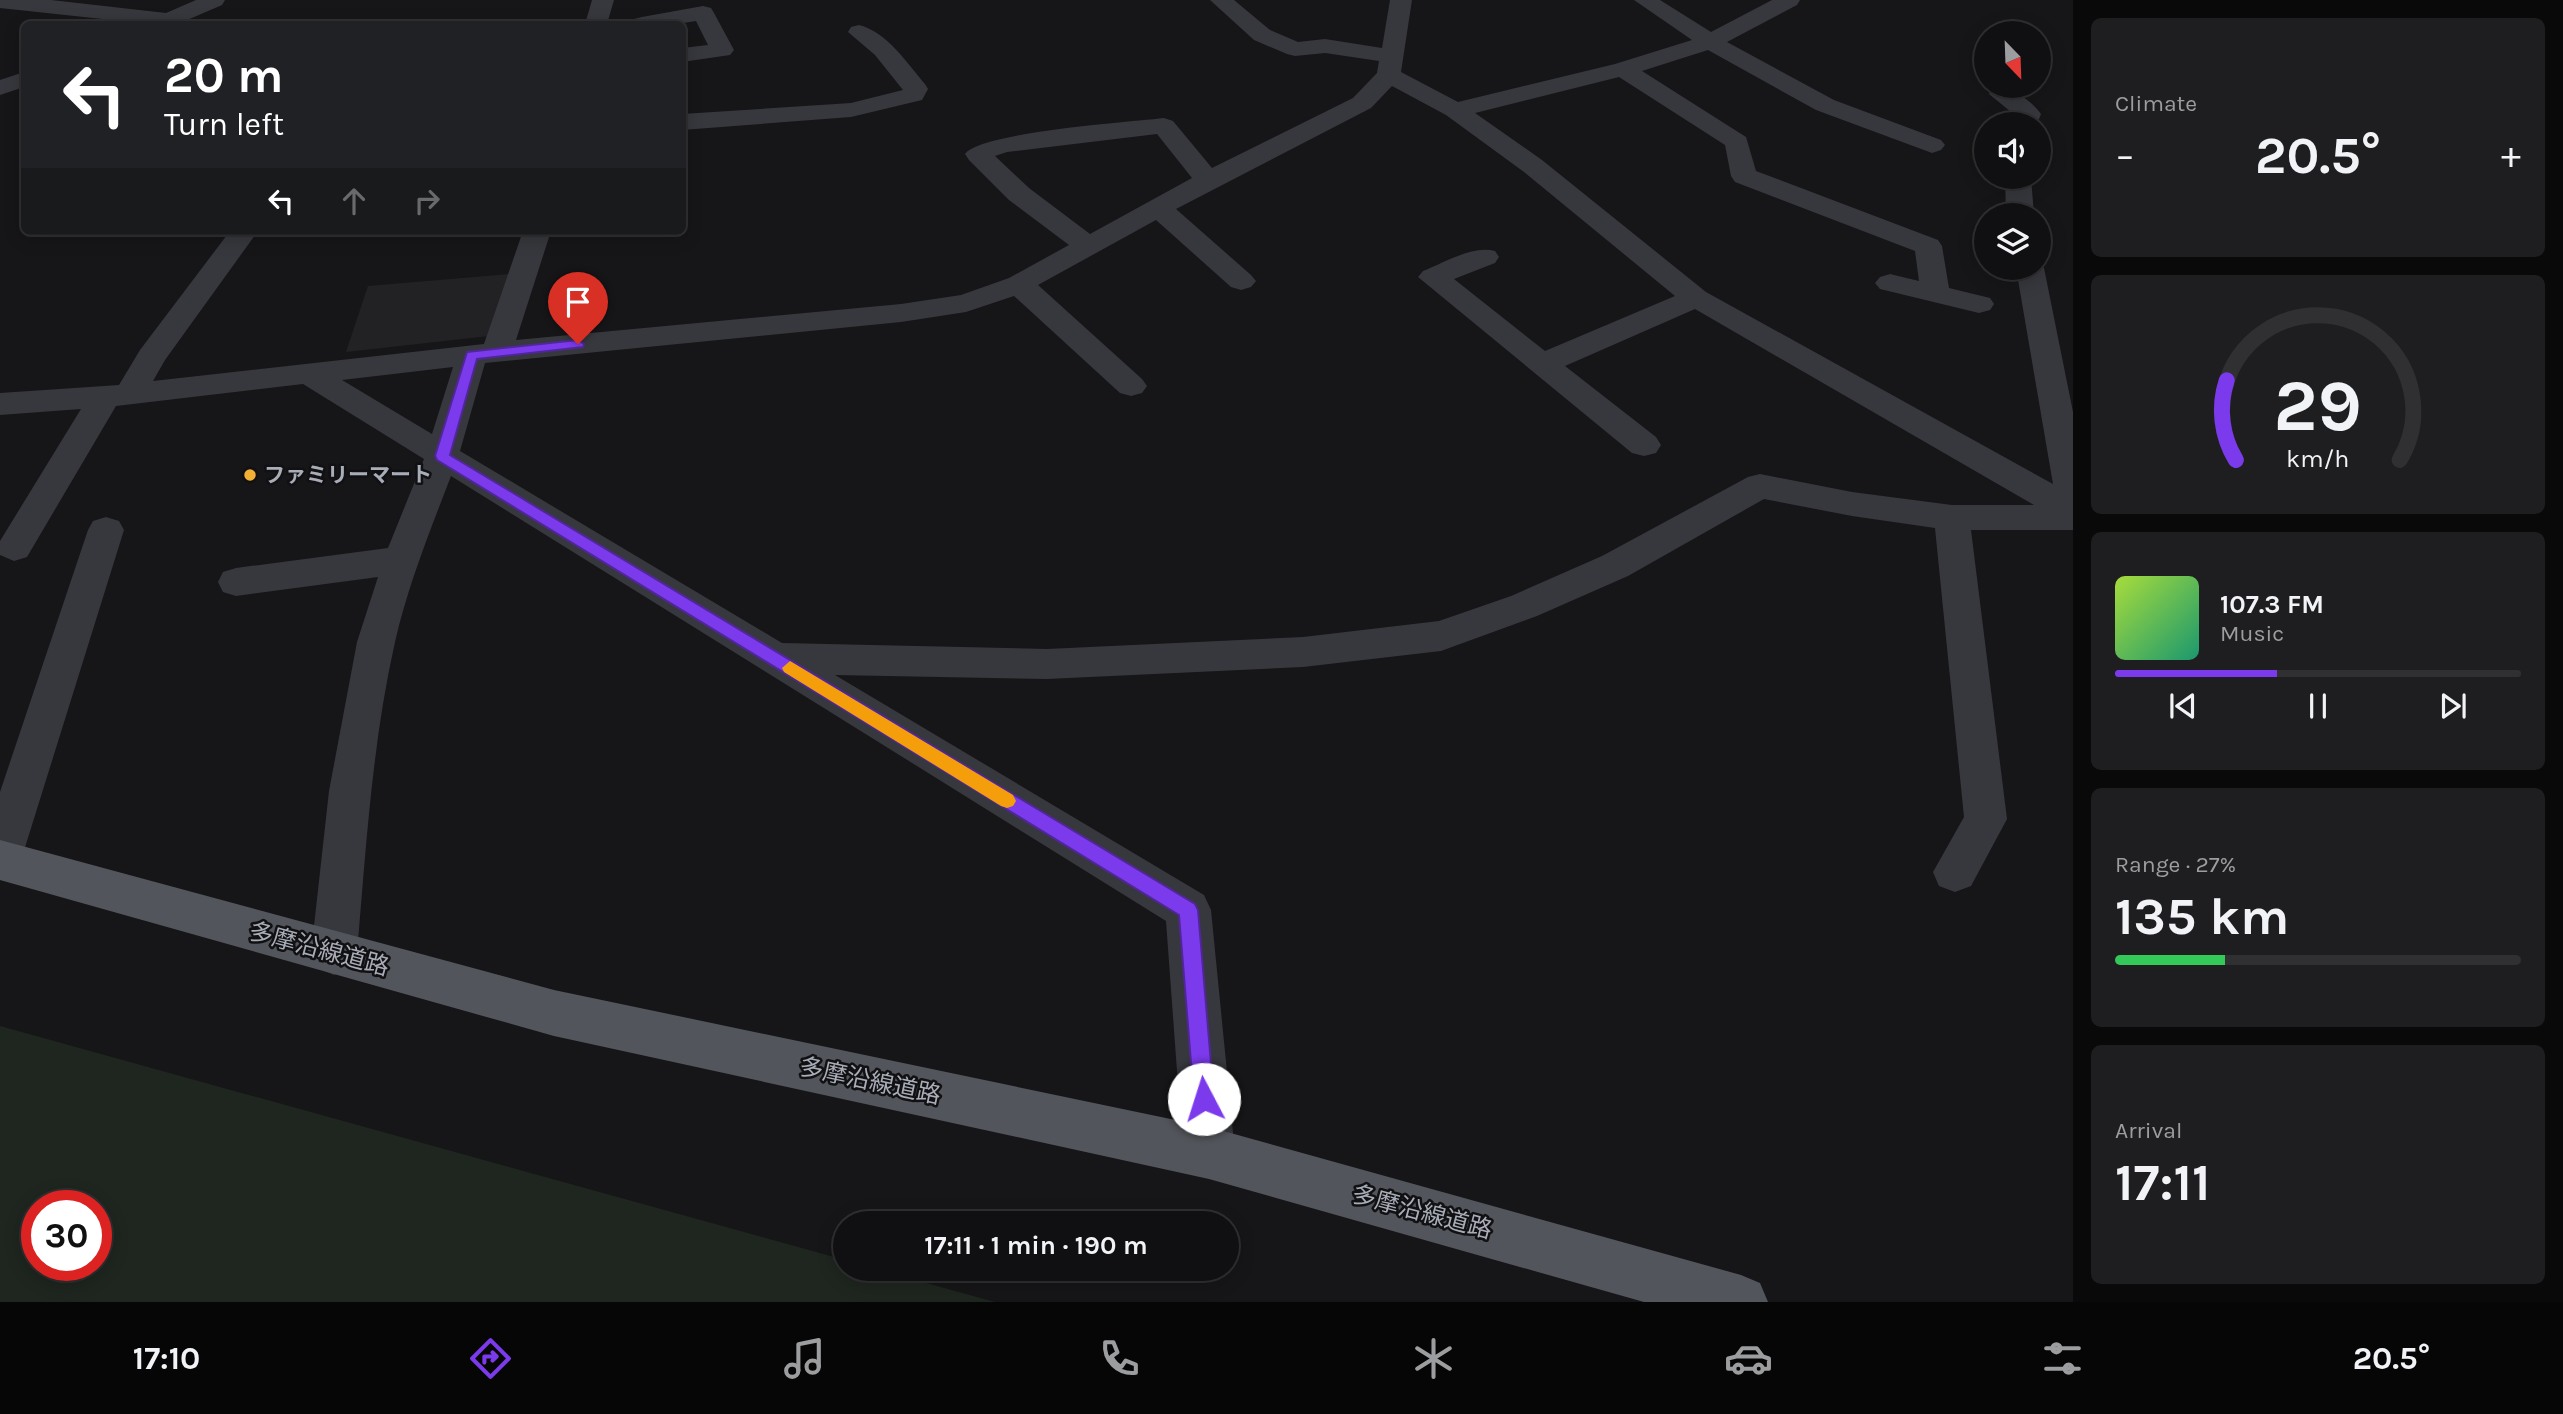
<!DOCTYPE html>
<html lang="en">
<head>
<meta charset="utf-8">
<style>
	:root { --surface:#101012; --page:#1e1e20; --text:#f1f3f6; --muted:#9c9d9f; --line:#303032; --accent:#7c3aed }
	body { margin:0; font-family:Karla,"Noto Sans JP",sans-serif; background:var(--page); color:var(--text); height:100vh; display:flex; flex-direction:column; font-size:26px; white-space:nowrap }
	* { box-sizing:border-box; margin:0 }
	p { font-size:23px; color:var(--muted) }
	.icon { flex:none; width:38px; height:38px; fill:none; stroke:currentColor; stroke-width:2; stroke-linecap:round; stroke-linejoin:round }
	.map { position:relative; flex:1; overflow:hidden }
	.side { display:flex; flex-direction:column; gap:18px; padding:18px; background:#09090a; width:490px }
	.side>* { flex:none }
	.hud { position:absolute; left:21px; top:21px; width:665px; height:214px; border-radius:10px; box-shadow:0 4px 18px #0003,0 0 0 2px var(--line); background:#202124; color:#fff; overflow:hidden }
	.needle { width:46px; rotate:157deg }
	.tools { position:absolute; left:1974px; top:21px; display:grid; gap:14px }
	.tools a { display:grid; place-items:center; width:77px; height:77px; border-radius:50%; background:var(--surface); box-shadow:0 4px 18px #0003,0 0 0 2px var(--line); font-size:35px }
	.speed { position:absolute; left:21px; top:1190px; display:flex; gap:14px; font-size:35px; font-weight:700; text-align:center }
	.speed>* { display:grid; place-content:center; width:91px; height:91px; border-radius:50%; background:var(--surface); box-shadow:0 4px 18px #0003,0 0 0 2px var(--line); line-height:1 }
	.speed .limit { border:10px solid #d22; background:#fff; color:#111 }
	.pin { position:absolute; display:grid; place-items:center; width:60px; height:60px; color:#fff; margin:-72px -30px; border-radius:50% 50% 50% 0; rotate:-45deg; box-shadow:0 0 7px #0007 }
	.pin .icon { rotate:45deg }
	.me { position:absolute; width:77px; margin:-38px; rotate:355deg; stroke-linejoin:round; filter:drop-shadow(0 0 5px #0008) }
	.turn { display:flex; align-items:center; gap:24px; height:147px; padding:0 28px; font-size:32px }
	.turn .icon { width:91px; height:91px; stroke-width:2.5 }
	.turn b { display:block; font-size:49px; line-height:60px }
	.lanes { display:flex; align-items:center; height:66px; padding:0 28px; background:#0003; justify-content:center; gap:35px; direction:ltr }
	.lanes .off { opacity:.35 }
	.big { font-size:52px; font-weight:700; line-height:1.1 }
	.side .widget { flex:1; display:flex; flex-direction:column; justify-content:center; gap:10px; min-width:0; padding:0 24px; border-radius:10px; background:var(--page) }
	.side .dial { align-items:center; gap:0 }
	.dial svg { height:182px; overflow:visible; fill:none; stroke:var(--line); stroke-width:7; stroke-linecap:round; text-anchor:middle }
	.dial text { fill:var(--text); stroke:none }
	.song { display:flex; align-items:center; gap:21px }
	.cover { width:84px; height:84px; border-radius:10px; background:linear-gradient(135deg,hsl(80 70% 55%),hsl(160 70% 35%)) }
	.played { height:7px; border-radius:4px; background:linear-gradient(90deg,var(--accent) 40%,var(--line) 40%) }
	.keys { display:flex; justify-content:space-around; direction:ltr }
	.heat { display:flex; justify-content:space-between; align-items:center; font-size:38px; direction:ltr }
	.charge { height:10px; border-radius:5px; background:linear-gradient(90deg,#34c759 27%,var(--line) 0) }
	.trip { position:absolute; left:833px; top:1211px; width:406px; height:70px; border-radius:35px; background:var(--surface); box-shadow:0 4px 18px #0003,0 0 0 2px var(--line); font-weight:700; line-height:70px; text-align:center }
	.dock { display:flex; height:112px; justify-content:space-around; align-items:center; background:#060607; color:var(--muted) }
	.dock .icon { width:49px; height:49px }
	.dock .on { color:var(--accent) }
	.dock b { font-size:32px; color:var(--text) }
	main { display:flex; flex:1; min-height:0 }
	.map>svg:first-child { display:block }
	.built { fill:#222225 }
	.green { fill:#1e261f; fill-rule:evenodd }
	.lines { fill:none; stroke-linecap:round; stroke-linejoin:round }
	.minor { fill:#37383d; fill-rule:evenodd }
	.major { fill:#53555c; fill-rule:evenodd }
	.route { fill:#7c3aed; stroke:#51269a; stroke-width:2 }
	.slow { fill:#f59e0b }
	.poi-dot { fill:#f2b134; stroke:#111113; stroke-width:2.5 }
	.labels { text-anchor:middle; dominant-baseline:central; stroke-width:5; stroke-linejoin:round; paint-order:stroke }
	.poi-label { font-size:21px; font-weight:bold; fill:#a8adb8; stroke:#111113; text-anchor:start }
	.near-street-label { font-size:24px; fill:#a8adb8; stroke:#111113 }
</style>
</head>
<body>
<main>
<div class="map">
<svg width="2073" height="1302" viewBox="0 0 2073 1302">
	<rect width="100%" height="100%" fill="#161618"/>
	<path class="built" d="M 511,274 L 489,336 L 346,352 L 368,286 Z"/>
	<path class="green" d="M 0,1026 L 845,1260 L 845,1269 L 875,1269 L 995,1302 L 0,1302 ZM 37,1206 L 96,1206 L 96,1265 L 37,1265 Z"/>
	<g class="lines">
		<path class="minor" d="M 0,0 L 51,0 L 166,13 L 196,0 L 225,0 L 222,5 L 178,24 L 149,24 L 0,8 Z
			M 592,0 L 614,0 L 607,24 L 585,24 Z
			M 1210,0 L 1234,0 L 1270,30 L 1298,42 L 1325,39 L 1382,48 L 1390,0 L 1412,0 L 1401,72 L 1458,102 L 1615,64 L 1692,40 L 1634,0 L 1660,0 L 1711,32 L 1772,0 L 1800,0 L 1797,5 L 1727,42 L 1834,100 L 1941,140 L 1945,145 L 1941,150 L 1932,153 L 1816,110 L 1708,50 L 1642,71 L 1746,137 L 1756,171 L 1938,240 L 1942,246 L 1949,288 L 1990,298 L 1994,304 L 1990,310 L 1979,313 L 1880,289 L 1875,283 L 1880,277 L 1890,274 L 1919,281 L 1915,251 L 1735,182 L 1731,176 L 1725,145 L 1619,77 L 1475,113 L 1542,160 L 1706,292 L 2053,484 L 2016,268 L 2039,268 L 2039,262 L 2044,268 L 2073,412 L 2073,530 L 1971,530 L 2007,819 L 1971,886 L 1955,892 L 1939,886 L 1933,872 L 1964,817 L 1935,528 L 1852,516 L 1764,499 L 1628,576 L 1537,616 L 1441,651 L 1303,667 L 1047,679 L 835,675 L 1204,895 L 1211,910 L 1235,1153 L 1227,1171 L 1209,1179 L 1191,1171 L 1183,1153 L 1166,921 L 451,476 C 430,531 408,585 395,642 C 372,744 366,849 357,953 L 350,968 L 334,975 L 318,968 L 311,953 L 329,791 L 357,642 L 378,577 L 236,596 L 223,592 L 218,582 L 223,572 L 236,568 L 388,548 L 424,459 L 303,384 L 116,406 L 27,557 L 14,561 L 0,555 L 0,541 L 81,409 L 0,415 L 0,393 L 119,385 L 140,350 L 230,231 L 258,231 L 165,360 L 153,381 L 484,344 L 523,231 L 551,231 L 516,340 L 901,304 L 961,295 L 1009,278 L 1069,245 L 1009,200 L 969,160 L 965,154 C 980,132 1131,122 1164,118 L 1173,121 L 1212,168 L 1353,98 L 1377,73 L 1379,61 L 1325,53 L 1295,56 L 1287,54 L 1254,40 ZM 1392,86 L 1446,115 L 1524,172 L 1675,296 L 1545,351 L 1454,279 L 1495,263 L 1499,257 L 1495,251 C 1472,245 1444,263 1423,271 L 1418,277 L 1632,453 L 1644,456 L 1656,453 L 1661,445 L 1656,437 L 1565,366 L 1695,309 L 2034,505 L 1952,505 L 1852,492 L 1760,474 L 1748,477 L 1602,556 L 1511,596 L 1439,621 L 1303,637 L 1047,649 L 782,643 L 460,451 L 485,363 L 901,322 L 966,312 L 1014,296 L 1120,393 L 1131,396 L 1142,393 L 1147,386 L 1142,379 L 1038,285 L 1156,220 L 1231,287 L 1241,290 L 1251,287 L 1256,281 L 1251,275 L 1176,209 L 1371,108 ZM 1157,134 L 1192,178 L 1090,234 L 1029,188 L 995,156 L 1007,152 ZM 453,367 L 432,434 L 342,380 Z
			M 703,6 L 711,8 L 714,13 L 734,50 L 730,55 L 682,62 L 682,48 L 708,45 L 696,21 L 677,24 L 631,24 L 634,19 L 642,17 Z
			M 859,25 C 887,32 907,63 925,84 L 928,89 L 922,100 L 851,117 L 682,130 L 682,114 L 851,103 L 903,90 L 875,55 L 848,32 L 851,27 Z
			M 24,72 L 24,87 L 0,95 L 0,80 Z
			M 2001,87 C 2015,90 2033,102 2041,114 L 2037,124 L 2013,124 L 2016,116 L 1989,94 L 1992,89 Z
			M 2005,177 L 2031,177 L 2034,215 L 2006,215 Z
			M 106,517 L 119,521 L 124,530 L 22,857 L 15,871 L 0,877 L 0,792 L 88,530 L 93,521 Z"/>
		<path class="major" d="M 0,840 L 554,990 L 1209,1127 L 1741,1275 L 1760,1283 L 1768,1302 L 1644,1302 L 1209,1179 L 554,1036 L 0,880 Z"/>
	</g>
	<path class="route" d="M 578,340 L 584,344 L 583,347 L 477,359 L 450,455 L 1195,904 L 1198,910 L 1214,1099 L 1211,1106 L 1204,1109 L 1197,1106 L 1194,1099 L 1179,915 L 437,460 L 435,456 L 467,352 Z"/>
	<path class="slow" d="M 790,661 L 1013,795 L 1016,801 L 1013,806 L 1007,808 L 1001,806 L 784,672 L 782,668 Z"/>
	<circle class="poi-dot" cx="250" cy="475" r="7"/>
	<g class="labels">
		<g class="poi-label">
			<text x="264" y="475">ファミリーマート</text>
		</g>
		<g class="near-street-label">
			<text transform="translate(319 949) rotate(15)">多摩沿線道路</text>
			<text transform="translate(870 1081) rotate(12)">多摩沿線道路</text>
			<text transform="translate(1422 1212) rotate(15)">多摩沿線道路</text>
		</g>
	</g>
</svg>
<div class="tools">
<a><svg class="needle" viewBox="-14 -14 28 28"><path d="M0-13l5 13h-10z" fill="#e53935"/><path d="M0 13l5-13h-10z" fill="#9c9d9f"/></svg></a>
<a><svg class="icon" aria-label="sound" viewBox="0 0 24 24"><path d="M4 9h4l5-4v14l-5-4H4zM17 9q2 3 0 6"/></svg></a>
<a><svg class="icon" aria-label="layers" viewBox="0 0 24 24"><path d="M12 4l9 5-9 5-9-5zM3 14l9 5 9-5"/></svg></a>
</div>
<div class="speed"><div class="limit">30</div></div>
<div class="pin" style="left:578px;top:344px;background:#d93025"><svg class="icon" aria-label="arrive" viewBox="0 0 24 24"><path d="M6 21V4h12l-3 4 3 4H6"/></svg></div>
<svg class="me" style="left:1204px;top:1099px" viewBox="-20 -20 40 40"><circle r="19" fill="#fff"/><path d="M0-13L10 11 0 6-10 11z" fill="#7c3aed"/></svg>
<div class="trip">17:11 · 1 min · 190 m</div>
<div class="hud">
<div class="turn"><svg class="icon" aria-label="left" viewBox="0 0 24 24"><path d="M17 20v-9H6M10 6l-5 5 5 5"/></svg><div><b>20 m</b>Turn left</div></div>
<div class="lanes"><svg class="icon" aria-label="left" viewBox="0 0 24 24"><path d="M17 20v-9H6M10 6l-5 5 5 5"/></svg><svg class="icon off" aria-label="ahead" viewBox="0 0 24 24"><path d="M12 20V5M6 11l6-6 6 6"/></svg><svg class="icon off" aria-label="right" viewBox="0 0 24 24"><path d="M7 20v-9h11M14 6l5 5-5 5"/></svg></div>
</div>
</div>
<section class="side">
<div class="widget"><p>Climate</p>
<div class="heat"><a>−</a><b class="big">20.5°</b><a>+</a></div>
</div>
<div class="widget dial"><svg viewBox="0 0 100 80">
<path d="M14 69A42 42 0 1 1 86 69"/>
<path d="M14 69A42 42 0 0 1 10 34" stroke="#7c3aed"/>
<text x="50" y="56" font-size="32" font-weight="700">29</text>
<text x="50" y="72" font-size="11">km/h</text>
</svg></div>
<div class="widget">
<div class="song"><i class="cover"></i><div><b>107.3 FM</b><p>Music</p></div></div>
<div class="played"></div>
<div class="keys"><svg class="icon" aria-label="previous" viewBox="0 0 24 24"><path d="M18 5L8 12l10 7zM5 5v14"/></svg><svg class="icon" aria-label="pause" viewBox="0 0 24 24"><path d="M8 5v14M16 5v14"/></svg><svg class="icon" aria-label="next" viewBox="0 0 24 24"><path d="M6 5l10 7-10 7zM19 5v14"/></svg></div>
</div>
<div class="widget"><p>Range · 27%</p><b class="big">135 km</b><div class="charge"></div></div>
<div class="widget"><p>Arrival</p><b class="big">17:11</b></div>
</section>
</main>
<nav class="dock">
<b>17:10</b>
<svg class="icon on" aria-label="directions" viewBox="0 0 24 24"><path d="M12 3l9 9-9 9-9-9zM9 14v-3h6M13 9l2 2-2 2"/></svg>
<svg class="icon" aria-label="music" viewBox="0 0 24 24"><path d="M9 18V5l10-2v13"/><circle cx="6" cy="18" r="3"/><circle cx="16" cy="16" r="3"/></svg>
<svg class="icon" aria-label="phone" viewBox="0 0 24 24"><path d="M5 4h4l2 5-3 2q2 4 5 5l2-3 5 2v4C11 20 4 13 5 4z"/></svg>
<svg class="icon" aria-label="climate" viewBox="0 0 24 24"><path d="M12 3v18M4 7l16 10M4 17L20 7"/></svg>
<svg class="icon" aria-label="car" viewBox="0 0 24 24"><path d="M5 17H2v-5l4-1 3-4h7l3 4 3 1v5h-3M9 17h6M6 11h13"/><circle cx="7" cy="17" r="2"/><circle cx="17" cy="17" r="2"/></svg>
<svg class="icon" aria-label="filters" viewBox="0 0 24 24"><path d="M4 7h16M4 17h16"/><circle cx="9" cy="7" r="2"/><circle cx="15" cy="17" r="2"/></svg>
<b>20.5°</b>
</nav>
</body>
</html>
